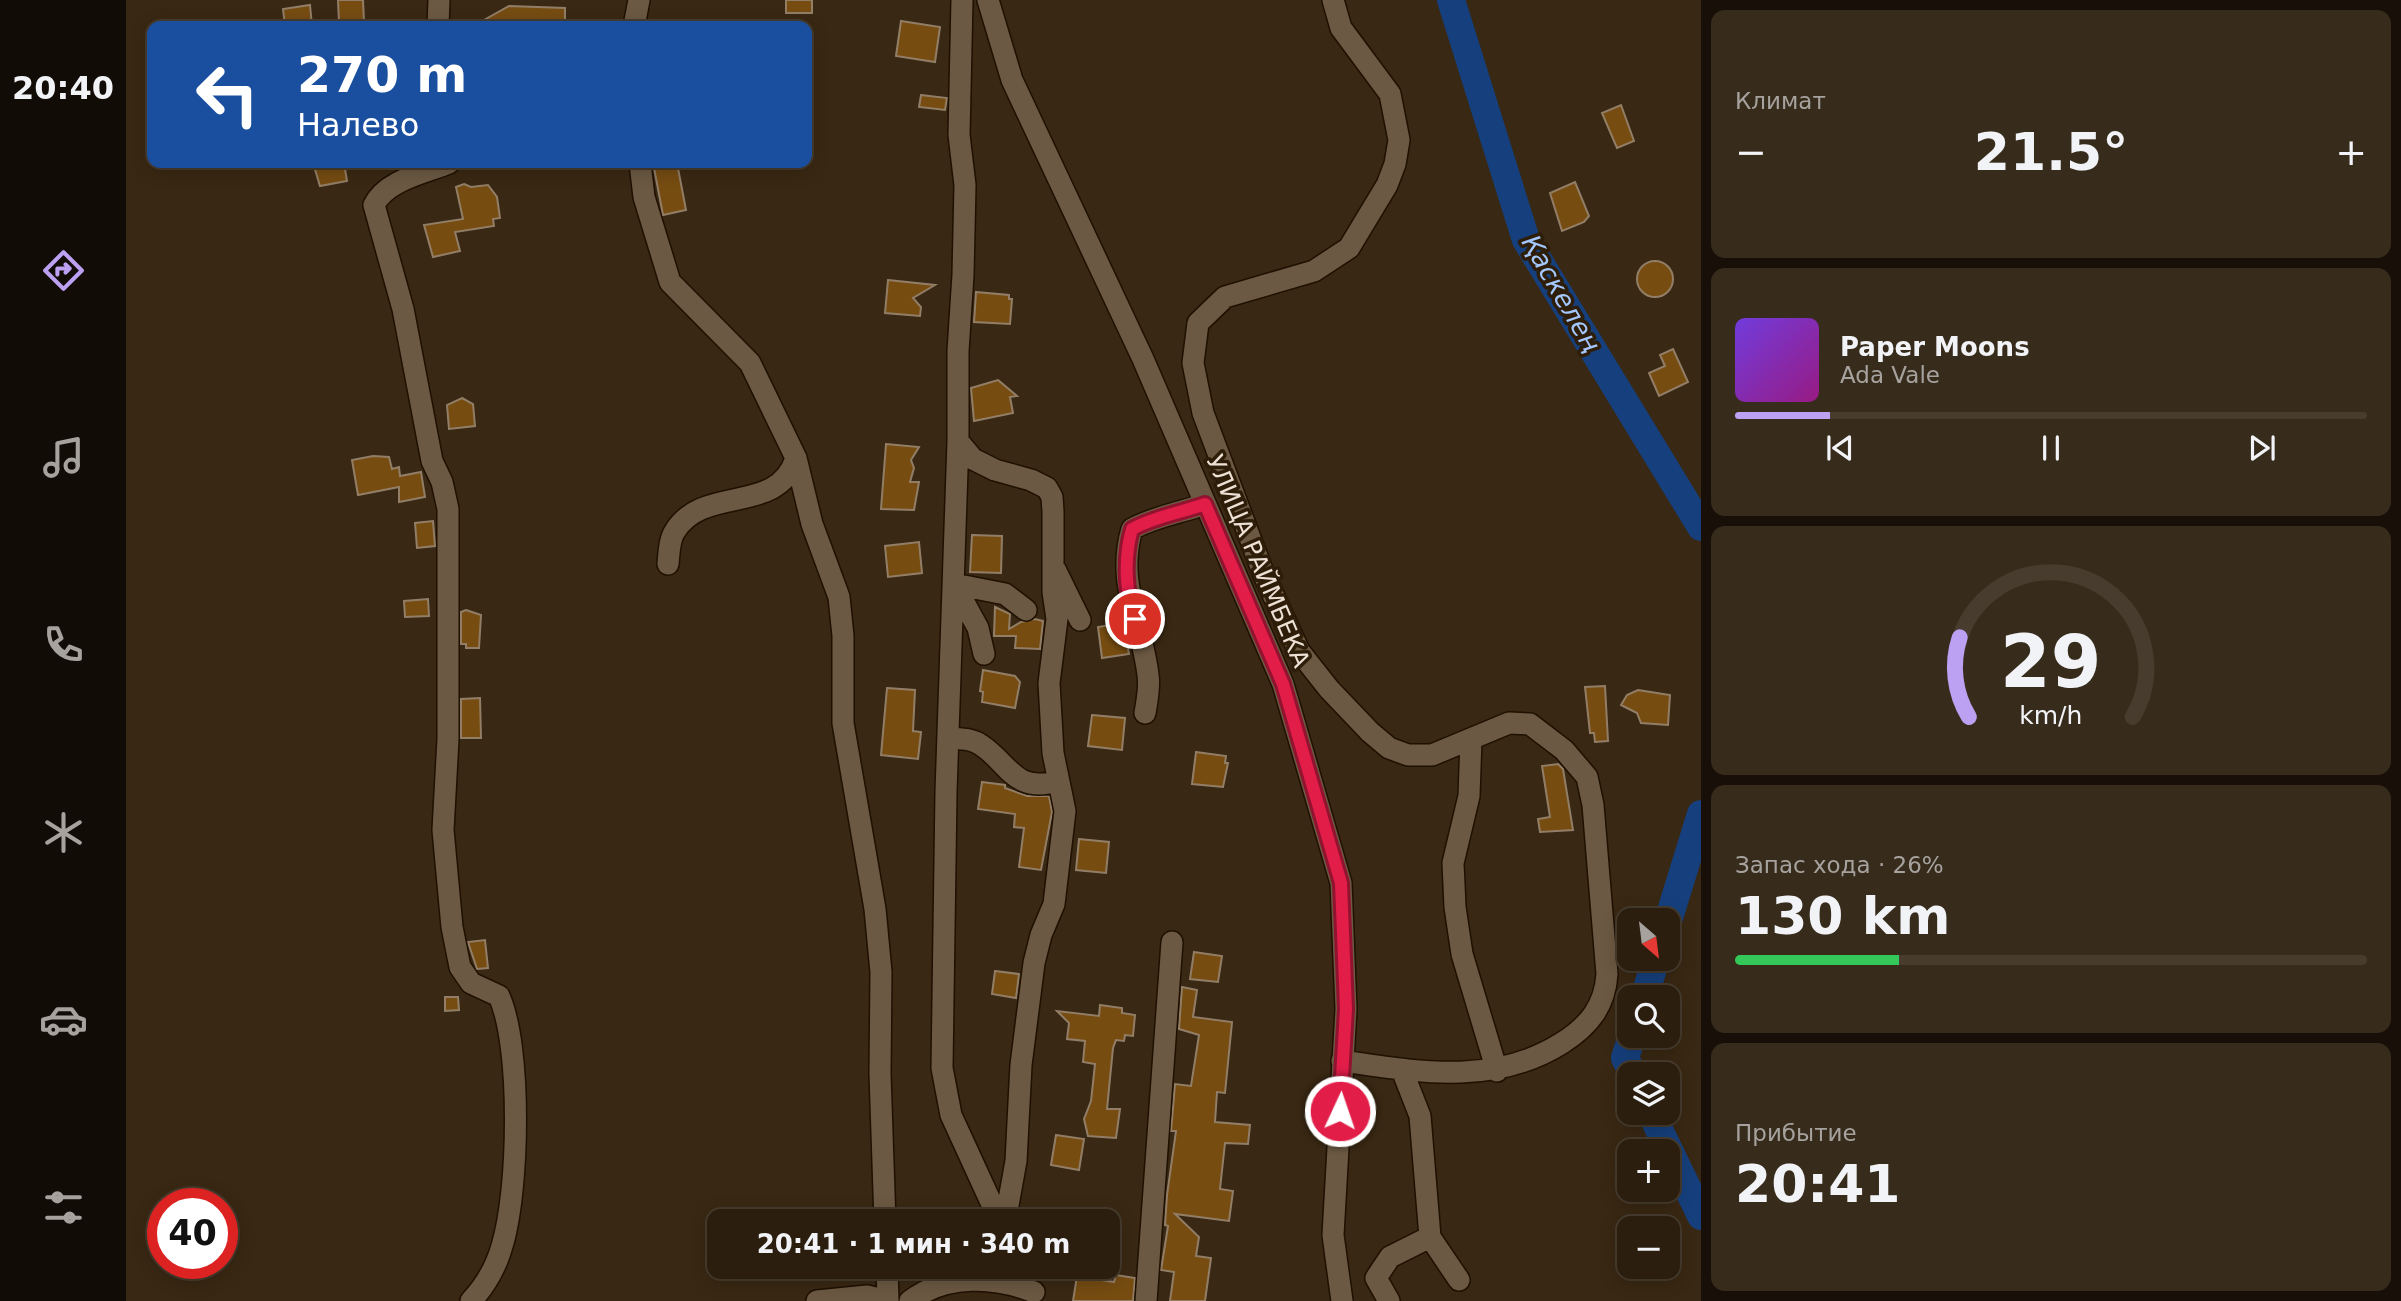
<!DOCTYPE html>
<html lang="ru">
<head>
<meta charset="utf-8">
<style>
	:root { --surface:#2b1e0e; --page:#372b1c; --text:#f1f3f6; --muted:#a6a29e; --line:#473c2e; --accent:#bca0f2 }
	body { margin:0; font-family:"DejaVu Sans",sans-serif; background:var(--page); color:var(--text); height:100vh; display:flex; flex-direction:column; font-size:26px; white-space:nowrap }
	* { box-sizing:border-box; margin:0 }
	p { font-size:23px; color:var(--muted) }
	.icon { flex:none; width:38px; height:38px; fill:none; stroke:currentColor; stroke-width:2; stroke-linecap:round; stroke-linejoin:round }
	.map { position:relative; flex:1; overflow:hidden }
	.drawer { display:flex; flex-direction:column; gap:10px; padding:10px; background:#181008; width:700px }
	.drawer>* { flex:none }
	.hud { position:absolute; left:21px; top:21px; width:665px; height:147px; border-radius:14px; box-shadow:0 4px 18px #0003,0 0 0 2px var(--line); background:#1a4fa0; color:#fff; overflow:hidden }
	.needle { width:46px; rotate:152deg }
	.controls { position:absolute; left:1491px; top:908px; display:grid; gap:14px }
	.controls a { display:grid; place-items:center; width:63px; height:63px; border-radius:14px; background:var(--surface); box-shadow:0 4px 18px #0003,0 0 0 2px var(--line); font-size:35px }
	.speed { position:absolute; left:21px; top:1188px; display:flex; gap:14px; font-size:35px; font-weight:700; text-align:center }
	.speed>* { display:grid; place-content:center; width:91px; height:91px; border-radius:50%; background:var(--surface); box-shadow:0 4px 18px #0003,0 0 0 2px var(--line); line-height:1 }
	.speed .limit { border:10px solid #d22; background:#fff; color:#111 }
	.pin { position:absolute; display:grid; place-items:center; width:60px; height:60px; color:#fff; margin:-30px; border:4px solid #fff; border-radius:50%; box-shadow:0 2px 7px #0007 }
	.me { position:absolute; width:77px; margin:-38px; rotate:3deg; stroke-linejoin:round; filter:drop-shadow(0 0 5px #0008) }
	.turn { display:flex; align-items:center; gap:24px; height:147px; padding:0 35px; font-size:32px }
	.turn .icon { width:91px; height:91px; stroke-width:2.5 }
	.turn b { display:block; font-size:49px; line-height:60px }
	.big { font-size:52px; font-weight:700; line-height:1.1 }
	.drawer .tile { flex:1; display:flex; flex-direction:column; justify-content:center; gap:10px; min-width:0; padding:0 24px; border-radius:14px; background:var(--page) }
	.drawer .dial { align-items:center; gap:0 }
	.dial svg { height:182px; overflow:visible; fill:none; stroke:var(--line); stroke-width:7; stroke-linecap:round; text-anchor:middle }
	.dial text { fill:var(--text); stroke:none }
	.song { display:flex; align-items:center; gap:21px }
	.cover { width:84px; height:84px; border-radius:10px; background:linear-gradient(135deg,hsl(260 70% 55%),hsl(310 70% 35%)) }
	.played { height:7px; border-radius:4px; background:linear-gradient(90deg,var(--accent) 15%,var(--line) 15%) }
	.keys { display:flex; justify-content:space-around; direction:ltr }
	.heat { display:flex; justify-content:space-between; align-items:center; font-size:38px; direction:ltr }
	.charge { height:10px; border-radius:5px; background:linear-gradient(90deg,#34c759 26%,var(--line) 0) }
	.trip { position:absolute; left:581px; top:1209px; width:413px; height:70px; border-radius:14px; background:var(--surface); box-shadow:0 4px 18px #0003,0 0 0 2px var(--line); font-weight:700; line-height:70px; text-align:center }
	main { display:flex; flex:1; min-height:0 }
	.tabs { display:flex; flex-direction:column; width:126px; justify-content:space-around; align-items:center; background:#110c06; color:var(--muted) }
	.tabs .icon { width:49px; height:49px }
	.tabs .on { color:var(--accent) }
	.tabs b { font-size:32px; color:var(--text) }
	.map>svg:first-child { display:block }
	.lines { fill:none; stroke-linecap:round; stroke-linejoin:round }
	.river { stroke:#16407d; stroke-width:28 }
	.building { fill:#764c11; stroke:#927e67; stroke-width:2 }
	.minor-casing { stroke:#1f1000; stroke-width:24 }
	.minor { stroke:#6c5943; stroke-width:21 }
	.route-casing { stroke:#92132f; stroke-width:18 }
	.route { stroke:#e11d48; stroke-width:12 }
	.labels { text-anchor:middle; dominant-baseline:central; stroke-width:7; stroke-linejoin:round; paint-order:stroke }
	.street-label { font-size:24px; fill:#ede1d5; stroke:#2e1e09 }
	.water-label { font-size:26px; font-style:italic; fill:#a4c8fe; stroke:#2e1e09 }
</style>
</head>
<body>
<main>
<nav class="tabs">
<b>20:40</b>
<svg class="icon on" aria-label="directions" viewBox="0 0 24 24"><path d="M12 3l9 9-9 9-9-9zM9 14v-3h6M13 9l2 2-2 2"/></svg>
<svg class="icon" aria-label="music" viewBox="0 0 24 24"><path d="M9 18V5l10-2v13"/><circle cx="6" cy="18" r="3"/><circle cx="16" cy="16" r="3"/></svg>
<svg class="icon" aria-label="phone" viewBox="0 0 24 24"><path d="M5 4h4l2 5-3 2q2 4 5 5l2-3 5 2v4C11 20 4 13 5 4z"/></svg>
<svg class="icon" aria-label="climate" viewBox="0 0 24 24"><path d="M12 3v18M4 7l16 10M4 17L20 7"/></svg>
<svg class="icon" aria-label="car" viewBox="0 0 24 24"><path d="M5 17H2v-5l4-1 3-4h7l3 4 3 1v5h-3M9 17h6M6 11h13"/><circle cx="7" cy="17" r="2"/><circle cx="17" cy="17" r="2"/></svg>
<svg class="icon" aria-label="filters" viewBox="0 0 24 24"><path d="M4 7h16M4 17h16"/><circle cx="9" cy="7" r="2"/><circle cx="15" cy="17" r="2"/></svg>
</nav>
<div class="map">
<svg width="1575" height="1301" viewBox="0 0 1575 1301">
	<rect width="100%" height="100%" fill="#392813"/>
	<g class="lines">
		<path class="river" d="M 1325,0 L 1400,240 L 1575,527
			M 1542,921 L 1575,814
			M 1518,998 L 1530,959
			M 1506,1036 L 1499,1058 L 1507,1074
			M 1525,1113 L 1575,1216"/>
	</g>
	<path class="building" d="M 212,0 L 237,0 L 238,22 L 213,23 Z
		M 660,0 L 686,0 L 686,13 L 660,13 Z
		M 184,5 L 186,26 L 159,26 L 157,9 Z
		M 383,6 L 439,8 L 439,26 L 375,26 L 376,22 L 358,20 Z
		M 775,21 L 814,27 L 809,62 L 770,56 Z
		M 795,95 L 821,98 L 819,110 L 793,107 Z
		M 1495,105 L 1508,141 L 1491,148 L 1476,113 Z
		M 187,163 L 218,163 L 221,181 L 194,186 Z
		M 527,163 L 551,163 L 560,210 L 537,215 Z
		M 1449,182 L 1463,216 L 1458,222 L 1436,231 L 1424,193 Z
		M 338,184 L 345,187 L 362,185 L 371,197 L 374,218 L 367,219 L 368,226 L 329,232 L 334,251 L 307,257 L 298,225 L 337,219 L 330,187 Z
		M1511 279a18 18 0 1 1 36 0a18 18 0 1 1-36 0Z
		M 762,280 L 809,285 L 787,298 L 795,307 L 794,316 L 759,313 Z
		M 850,292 L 883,295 L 883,299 L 886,299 L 884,324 L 848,322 Z
		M 1547,349 L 1562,382 L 1533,396 L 1523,373 L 1539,366 L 1534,355 Z
		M 872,380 L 891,396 L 884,397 L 887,413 L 848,421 L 845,388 Z
		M 336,398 L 347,404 L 349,426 L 323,429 L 321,405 Z
		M 760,444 L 793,447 L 785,460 L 788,468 L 784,482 L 793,482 L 788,510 L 755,509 Z
		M 247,456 L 263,457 L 266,469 L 273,467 L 274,476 L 295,472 L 299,497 L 273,502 L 273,487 L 232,495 L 226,460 Z
		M 307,521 L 309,546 L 291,548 L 289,523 Z
		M 846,535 L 876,536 L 875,573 L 844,572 Z
		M 793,542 L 796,573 L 762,577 L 759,546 Z
		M 302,599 L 303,616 L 279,617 L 278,601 Z
		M 869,607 L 884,614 L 883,629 L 895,622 L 909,619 L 917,621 L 914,649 L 889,648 L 890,636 L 868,636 Z
		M 340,610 L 355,615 L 353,648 L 340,648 L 340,644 L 335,644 L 335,612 Z
		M 997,623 L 1003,654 L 976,658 L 972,627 Z
		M 857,670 L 889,676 L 894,682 L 889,708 L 856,702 L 857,692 L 854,691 Z
		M 1479,686 L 1482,741 L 1469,742 L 1468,733 L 1464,733 L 1459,687 Z
		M 761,688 L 789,690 L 787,731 L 795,732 L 792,759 L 755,755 Z
		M 1512,690 L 1544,695 L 1542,725 L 1515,723 L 1511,713 L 1495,705 L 1501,695 Z
		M 354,698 L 355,738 L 335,738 L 335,699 Z
		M 966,715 L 999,718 L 996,750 L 962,746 Z
		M 1070,752 L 1100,756 L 1099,763 L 1102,763 L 1097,787 L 1066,784 Z
		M 1432,764 L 1437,769 L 1447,830 L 1414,832 L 1412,819 L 1424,817 L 1416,766 Z
		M 856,782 L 879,785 L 879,788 L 901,796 L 923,796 L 926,812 L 915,870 L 893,867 L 898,828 L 888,827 L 889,814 L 852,809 Z
		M 953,839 L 983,842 L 980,873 L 950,870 Z
		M 359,940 L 362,968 L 351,969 L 342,942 Z
		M 1068,952 L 1096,956 L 1092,982 L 1064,979 Z
		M 869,971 L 893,974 L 890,998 L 866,994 Z
		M 1056,987 L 1071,990 L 1067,1017 L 1106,1022 L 1099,1093 L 1091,1092 L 1089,1122 L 1124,1125 L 1122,1144 L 1099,1143 L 1094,1189 L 1107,1191 L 1103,1221 L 1049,1214 L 1073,1237 L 1070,1256 L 1085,1258 L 1079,1301 L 1044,1301 L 1048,1272 L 1035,1270 L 1042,1226 L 1039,1225 L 1041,1195 L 1050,1131 L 1045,1131 L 1049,1084 L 1065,1086 L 1073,1035 L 1053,1029 Z
		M 319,997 L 332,997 L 333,1010 L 319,1011 Z
		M 974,1005 L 996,1008 L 996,1013 L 1009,1015 L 1007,1036 L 999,1035 L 998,1041 L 990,1040 L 987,1048 L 981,1109 L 994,1109 L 990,1138 L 962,1136 L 958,1119 L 965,1101 L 969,1064 L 957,1062 L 959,1041 L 941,1039 L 943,1023 L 931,1011 L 973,1016 Z
		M 930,1135 L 958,1139 L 953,1170 L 925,1165 Z
		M 990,1275 L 1009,1278 L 1007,1301 L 947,1301 L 951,1276 L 988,1282 Z"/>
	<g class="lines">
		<defs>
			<path id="minor" d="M 836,0 L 833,135 L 839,185 L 837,275 L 832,351 L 832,441 L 820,792 L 816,1068 L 825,1115 L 874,1222
				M 862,0 L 886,80 L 1017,359 L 1157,684 L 1215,883 L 1220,1009 L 1207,1235 L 1216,1301
				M 1207,0 L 1215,28 L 1264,94 L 1273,140 L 1269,164 L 1261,185 L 1223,248 L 1188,271 L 1099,297 L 1072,323 L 1067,363 L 1077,413 L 1138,575 L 1173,651 L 1203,689 L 1244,732 L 1263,748 L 1282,755 L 1306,755 L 1383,723 L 1404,724 L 1438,750 L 1461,777 L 1467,805 L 1481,974 C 1479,1006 1463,1026 1436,1043 C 1368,1086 1292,1072 1216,1061
				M 312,26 L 313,0
				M 508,26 L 513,0
				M 323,163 C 299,173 260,180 248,205 L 277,309 L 306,461 L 316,482 L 322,509 L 322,739 L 317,830 L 326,927 L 334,967 L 345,983 L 373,996 C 396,1047 393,1191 376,1246 C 370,1267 360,1285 345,1301
				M 514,163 L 518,197 L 544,282 L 624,363 L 670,458 L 686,524 L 713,597 L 717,636 L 717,723 L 749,909 L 755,972 L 754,1074 L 759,1222
				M 832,441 L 847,459 L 869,470 L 905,480 L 921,488 L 926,497 L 927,511 L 927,592 L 931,619 L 923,683 L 927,753 L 939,811 L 928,904 L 915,935 L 908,963 L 895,1065 L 890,1161 L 879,1222
				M 542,564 C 543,554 543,540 549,531 C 578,484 652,516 670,458
				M 929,569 L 954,620
				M 828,584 L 879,594 L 900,610
				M 828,584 L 852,628 L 858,654
				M 1019,713 C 1021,701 1024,687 1022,675 C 1016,622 990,584 1006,529 C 1030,516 1054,513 1079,504
				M 822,738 C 834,739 845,738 855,745 C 883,763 888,794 932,781
				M 1345,739 L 1343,796 L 1327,863 L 1329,907 L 1336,954 L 1371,1071
				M 1276,1070 L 1294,1116 L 1304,1237 L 1333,1280
				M 761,1267 L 762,1301
				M 691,1301 L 741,1296 L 761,1301
				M 784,1301 C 820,1274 868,1276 908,1292
				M 1020,1301 L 1046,942
				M 1263,1301 L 1250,1278 L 1264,1257 L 1304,1237"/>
		</defs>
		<use href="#minor" class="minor-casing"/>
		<use href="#minor" class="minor"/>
	</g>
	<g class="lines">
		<defs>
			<path id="route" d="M 1009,619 C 999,591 998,558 1006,529 C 1030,516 1054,513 1079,504 L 1157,684 L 1215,883 L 1220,1009 L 1214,1111"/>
		</defs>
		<use href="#route" class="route-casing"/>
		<use href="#route" class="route"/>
	</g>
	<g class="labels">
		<g class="street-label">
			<text transform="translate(1132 561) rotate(67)">УЛИЦА РАЙМБЕКА</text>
		</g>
		<g class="water-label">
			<text transform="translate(1435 293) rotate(60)">Қаскелең</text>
		</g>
	</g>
</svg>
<div class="controls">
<a><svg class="needle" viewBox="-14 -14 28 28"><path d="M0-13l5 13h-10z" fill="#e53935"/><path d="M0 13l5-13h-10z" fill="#a6a29e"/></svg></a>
<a><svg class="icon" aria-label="search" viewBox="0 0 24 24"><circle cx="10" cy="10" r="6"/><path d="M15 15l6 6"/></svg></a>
<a><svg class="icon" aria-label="layers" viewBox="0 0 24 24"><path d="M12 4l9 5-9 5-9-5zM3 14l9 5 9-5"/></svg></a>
<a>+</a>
<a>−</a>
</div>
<div class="speed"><div class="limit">40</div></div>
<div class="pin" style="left:1009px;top:619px;background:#d93025"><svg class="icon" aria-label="arrive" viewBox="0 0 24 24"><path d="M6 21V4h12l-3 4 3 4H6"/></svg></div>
<svg class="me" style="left:1214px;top:1111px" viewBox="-20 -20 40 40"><circle r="17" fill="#e11d48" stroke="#fff" stroke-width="3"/><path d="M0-11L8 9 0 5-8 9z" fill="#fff"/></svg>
<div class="trip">20:41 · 1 мин · 340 m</div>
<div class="hud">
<div class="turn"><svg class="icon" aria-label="left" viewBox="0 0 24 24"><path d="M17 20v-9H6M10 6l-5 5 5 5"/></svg><div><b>270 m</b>Налево</div></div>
</div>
</div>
<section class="drawer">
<div class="tile"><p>Климат</p>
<div class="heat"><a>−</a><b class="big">21.5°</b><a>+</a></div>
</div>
<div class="tile">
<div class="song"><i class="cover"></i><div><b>Paper Moons</b><p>Ada Vale</p></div></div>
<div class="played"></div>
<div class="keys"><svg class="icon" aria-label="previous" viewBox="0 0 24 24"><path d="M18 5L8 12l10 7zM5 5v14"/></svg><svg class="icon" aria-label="pause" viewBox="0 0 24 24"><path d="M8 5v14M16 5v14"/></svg><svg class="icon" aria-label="next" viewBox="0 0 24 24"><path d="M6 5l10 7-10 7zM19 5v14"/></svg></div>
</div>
<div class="tile dial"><svg viewBox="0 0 100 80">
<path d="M14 69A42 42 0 1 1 86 69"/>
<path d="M14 69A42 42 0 0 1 10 34" stroke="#bca0f2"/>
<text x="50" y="56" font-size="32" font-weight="700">29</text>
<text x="50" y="72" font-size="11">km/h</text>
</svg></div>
<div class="tile"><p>Запас хода · 26%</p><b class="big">130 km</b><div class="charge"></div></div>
<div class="tile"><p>Прибытие</p><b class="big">20:41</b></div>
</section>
</main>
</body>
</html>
